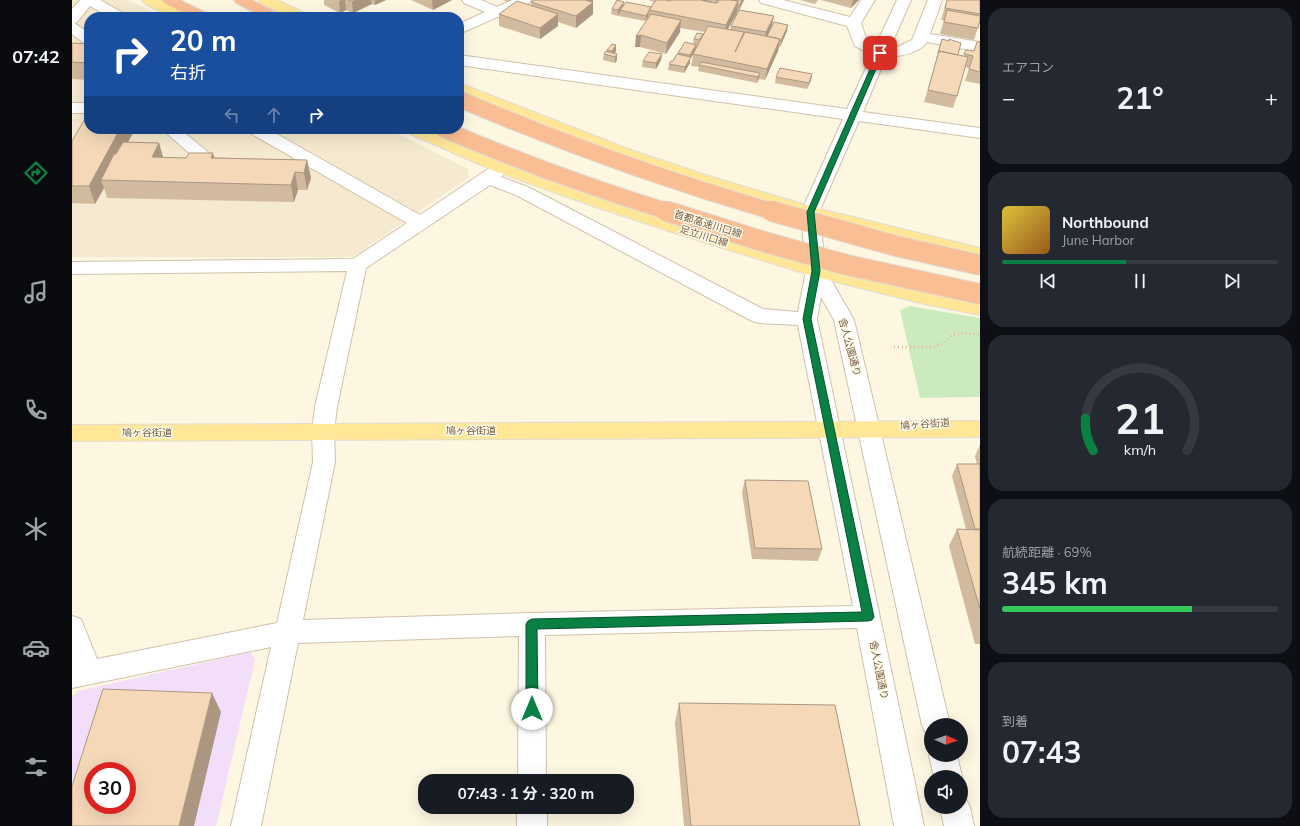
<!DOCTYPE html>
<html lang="ja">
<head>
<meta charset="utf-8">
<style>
	:root { --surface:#171b24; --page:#242831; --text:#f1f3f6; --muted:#9ea1a6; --line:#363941; --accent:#0b8043 }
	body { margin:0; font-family:Mulish,"Noto Sans JP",sans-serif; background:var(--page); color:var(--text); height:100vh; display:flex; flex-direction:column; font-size:15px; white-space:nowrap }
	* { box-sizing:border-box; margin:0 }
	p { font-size:13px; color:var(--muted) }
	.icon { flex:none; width:22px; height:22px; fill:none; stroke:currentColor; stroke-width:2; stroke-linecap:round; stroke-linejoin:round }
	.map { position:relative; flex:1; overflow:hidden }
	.side { display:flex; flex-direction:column; gap:8px; padding:8px; background:#0d0f14; width:320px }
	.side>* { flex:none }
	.hud { position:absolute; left:12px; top:12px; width:380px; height:122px; border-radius:16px; box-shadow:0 4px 16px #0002; background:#1a4fa0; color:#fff; overflow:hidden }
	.needle { width:26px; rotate:92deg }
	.tools { position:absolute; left:852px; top:718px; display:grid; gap:8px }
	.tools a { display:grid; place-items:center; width:44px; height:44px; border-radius:50%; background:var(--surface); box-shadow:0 4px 16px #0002; font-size:20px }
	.speed { position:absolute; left:12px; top:762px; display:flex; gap:8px; font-size:20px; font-weight:700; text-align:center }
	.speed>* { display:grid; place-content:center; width:52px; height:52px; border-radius:50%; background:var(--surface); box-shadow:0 4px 16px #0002; line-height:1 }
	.speed .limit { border:6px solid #d22; background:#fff; color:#111 }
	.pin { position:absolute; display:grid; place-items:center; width:34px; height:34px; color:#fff; margin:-17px; border-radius:8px; box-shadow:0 2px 6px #0006 }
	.me { position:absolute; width:44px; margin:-22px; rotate:0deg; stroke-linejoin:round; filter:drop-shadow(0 0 3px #0008) }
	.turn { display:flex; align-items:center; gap:14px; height:84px; padding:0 20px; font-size:18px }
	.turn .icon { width:52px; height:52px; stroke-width:2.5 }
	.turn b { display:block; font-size:28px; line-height:34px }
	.lanes { display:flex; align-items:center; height:38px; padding:0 20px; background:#0003; justify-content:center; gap:20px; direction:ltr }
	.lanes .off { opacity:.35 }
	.big { font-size:30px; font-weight:700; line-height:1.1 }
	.side .card { flex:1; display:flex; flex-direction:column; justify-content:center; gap:6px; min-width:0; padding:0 14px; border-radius:16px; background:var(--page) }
	.side .dial { align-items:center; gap:0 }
	.dial svg { height:104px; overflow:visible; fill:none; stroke:var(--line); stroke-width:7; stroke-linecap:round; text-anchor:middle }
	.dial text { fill:var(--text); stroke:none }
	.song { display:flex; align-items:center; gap:12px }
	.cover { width:48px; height:48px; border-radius:6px; background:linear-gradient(135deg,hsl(50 70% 55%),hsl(30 70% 35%)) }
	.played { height:4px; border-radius:2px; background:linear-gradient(90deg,var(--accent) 45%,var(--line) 45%) }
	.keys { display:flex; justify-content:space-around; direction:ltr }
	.heat { display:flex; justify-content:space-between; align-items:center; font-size:22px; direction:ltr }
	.charge { height:6px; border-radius:3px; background:linear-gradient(90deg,#34c759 69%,var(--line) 0) }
	.trip { position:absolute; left:346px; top:774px; width:216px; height:40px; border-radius:16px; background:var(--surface); box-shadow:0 4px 16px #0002; font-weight:700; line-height:40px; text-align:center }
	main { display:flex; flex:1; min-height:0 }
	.tabs { display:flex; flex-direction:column; width:72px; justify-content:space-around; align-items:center; background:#090b0e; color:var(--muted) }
	.tabs .icon { width:28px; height:28px }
	.tabs .current { color:var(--accent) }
	.tabs b { font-size:18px; color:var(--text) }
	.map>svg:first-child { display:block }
	.residential { fill:#f5e9cf }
	.education { fill:#f3def9; fill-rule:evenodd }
	.green { fill:#cbebbf }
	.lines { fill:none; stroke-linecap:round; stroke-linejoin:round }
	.minor-casing { stroke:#d1c1ab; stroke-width:2 }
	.major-casing { stroke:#e1dcd7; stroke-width:2 }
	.highway-casing { stroke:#e1dcd7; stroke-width:2 }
	.path { stroke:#d8bc9b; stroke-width:2.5; stroke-dasharray:1 3; stroke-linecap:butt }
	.minor { fill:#fff; fill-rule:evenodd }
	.major { fill:#ffe797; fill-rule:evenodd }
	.highway { fill:#fabe95; fill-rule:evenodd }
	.highway-bridge-far1-casing { stroke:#e1dcd7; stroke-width:18; stroke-linecap:butt }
	.highway-bridge-casing { stroke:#e1dcd7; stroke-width:22; stroke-linecap:butt }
	.highway-bridge-far1 { stroke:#fabe95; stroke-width:16 }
	.highway-bridge { stroke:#fabe95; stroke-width:20 }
	.wall { fill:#d2ba9e; fill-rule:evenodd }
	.shaded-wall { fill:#ab9781 }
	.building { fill:#f4d8b8; stroke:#ab9781; fill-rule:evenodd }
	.route { fill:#0b8043; stroke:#07532c }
	.labels { text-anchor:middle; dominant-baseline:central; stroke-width:3; stroke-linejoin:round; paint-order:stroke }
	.street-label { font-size:10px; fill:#755e47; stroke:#fff9e8 }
</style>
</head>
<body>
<main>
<nav class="tabs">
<b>07:42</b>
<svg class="icon current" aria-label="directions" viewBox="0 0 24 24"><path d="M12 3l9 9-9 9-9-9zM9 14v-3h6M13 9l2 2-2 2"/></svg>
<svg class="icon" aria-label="music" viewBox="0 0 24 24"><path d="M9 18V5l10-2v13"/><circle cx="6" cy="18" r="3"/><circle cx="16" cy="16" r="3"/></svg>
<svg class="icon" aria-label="phone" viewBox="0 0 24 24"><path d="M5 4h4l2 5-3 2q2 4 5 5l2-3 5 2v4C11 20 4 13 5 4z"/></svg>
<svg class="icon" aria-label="climate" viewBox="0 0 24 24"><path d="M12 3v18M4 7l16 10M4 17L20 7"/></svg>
<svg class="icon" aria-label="car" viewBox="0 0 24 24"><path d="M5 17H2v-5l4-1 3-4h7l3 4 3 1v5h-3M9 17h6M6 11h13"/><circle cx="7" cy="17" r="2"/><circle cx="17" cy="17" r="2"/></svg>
<svg class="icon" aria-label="filters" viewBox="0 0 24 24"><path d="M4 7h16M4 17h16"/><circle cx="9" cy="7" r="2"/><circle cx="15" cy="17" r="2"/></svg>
</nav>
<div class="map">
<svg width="908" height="826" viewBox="0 0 908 826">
	<rect width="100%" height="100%" fill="#fdf6e1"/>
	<path class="residential" d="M 0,0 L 56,0 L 91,17 L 17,17 L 17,129 L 316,129 L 396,169 L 397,177 L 281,257 L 0,257 Z"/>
	<path class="education" d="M 179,652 L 183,660 L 144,826 L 0,826 L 0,697 L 6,691 ZM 21,771 L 55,771 L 55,805 L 21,805 Z"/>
	<path class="green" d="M 838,306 L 908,318 L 908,397 L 848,398 L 828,310 Z"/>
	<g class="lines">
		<defs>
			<path id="minor" d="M 8,0 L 28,0 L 53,14 L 55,17 L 37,17 L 18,6 L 5,22 L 2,23 L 17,33 L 17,45 L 12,43 L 0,34 L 0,9 Z
				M 390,0 L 409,0 L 425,7 L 440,0 L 459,0 L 457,3 L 387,34 L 387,24 L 413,12 L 392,3 Z
				M 687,0 L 711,0 L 778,17 L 789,0 L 803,0 L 789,23 L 795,41 L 804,45 L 825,0 L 839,0 L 818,48 L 823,48 L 840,40 L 856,0 L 870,0 L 858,34 L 908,42 L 908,52 L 855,42 C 848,53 826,57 814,57 L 791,112 L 908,128 L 908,138 L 787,121 L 747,212 L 754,271 L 782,320 L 878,725 L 859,725 L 859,736 L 854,734 L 850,725 L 762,320 L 749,297 L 745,319 L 852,826 L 822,826 L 785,628 L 473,635 L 474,781 L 446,781 L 447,636 L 226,643 L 189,826 L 159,826 L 199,647 L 0,688 L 0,616 L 9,619 L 25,659 L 205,623 L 241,462 L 240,431 L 243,407 L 275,271 L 0,274 L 0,262 L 281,259 L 335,223 L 178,133 L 176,129 L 196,129 L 348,215 L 422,165 L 428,164 L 434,165 L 437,169 L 429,177 L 456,187 L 691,309 L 726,312 L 734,271 L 729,212 L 771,119 L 387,65 L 387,55 L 775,109 L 800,55 L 783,46 L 775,26 L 689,3 ZM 418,185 L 444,195 L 680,321 L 687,323 L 726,325 L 781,606 L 460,613 L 231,620 L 263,462 L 262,431 L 265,407 L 294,268 Z
				M 0,103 L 17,103 L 17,113 L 0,113 Z
				M 90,129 L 108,129 L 143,158 L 159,159 L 162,163 L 159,167 L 153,168 L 133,167 Z
				M 859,750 L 859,755 L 885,755 L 890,777 L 889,780 L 889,777 L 862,777 L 857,755 Z
				M 889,795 L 893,797 L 898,807 L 902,826 L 872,826 L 868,807 L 889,807 Z
				M 445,807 L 475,807 L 475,826 L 445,826 Z"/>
			<path id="major" d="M 70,0 L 88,0 L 114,14 L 116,17 L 98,17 L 72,3 Z
				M 186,0 L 205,0 L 235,14 L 237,17 L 218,17 L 188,3 Z
				M 387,83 L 559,150 L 640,177 L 744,208 L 908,248 L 908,260 C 786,231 665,201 547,158 C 493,138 440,115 387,94 Z
				M 334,129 L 356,129 L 437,164 L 533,198 L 748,266 L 857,291 L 908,301 L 908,315 L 857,305 L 744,277 L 609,235 L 521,206 L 425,172 L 336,133 Z
				M 908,421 L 908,437 L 0,441 L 0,425 Z"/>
			<path id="highway" d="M 90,0 L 108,0 L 136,14 L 138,17 L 120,17 L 92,3 Z
				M 162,0 L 180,0 L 207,14 L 209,17 L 191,17 L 164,3 Z"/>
		</defs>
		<use href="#minor" class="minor-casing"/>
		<use href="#major" class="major-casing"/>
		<use href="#highway" class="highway-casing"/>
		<path class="path" d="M 822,347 L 862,347 L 873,342 L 880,335 L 893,333 L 908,335"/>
		<use href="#minor" class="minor"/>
		<use href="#major" class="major"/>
		<use href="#highway" class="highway"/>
		<defs>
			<path id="highway-bridge-far1" d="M 387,99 C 490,143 595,181 703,212
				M 371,129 C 445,161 520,188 597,212"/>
			<path id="highway-bridge" d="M 594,211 L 693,242 L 775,265 L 908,294
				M 699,211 L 824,246 L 908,265"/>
		</defs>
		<use href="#highway-bridge-far1" class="highway-bridge-far1-casing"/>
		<use href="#highway-bridge" class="highway-bridge-casing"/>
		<use href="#highway-bridge-far1" class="highway-bridge-far1"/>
		<use href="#highway-bridge" class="highway-bridge"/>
	</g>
	<path class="wall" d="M 252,0 L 314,0 L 303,5 L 300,4 L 281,13 L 274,10 L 268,13 L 252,5 Z
		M 339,0 L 380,0 L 361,10 Z
		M 431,0 L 440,0 L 436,2 Z
		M 576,0 L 595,0 L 599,1 L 599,0 L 672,0 L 667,10 L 702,16 L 700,26 L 715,31 L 708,47 L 707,47 L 706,51 L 693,80 L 687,79 L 685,83 L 626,71 L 627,67 L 619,66 L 621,55 L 618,59 L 618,63 L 612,73 L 596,70 L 597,64 L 601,61 L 606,53 L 621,44 L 622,39 L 631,34 L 630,36 L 633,32 L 608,28 L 608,32 L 594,54 L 568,47 L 563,47 L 576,17 L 573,21 L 547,16 L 548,13 L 546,16 L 539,14 L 540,9 L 551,5 L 579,7 L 582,2 ZM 665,12 L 666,12 L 659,26 L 658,30 L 656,29 Z
		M 728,0 L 746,0 L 743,4 Z
		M 749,0 L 787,0 L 779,8 Z
		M 875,0 L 908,0 L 908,21 L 902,40 L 868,34 L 872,20 L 869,20 Z
		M 459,2 L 519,2 L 521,14 L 504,28 L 486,22 L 486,26 L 468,39 L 427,26 L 427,14 L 459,6 Z
		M 870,39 L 886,55 L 892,56 L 894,50 L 902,51 L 908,42 L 908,84 L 893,81 L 897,68 L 893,67 L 885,96 L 881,108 L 852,102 L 865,59 L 864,59 Z
		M 0,43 L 17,44 L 17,80 L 0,79 Z
		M 544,45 L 544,51 L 543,53 L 545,54 L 545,60 L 543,63 L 531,60 L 532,54 L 535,52 L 535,50 Z
		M 590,54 L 589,60 L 584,69 L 570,67 L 571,61 Z
		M 740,74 L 739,80 L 735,89 L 703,83 L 704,77 Z
		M 17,129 L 63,129 L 56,142 L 87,143 L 91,157 L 114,158 L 141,153 L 142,158 L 235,160 L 239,178 L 235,190 L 226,190 L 222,202 L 35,198 L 32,188 L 23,204 L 0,203 L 0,141 Z
		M 908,445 L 908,644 L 903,644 L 877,546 L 885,529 L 894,529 L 880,476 L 885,464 L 905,464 L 903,456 Z
		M 673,480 L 750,549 L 746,561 L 680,559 L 670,492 Z
		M 607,703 L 788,826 L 612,826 L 603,723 Z"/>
	<path class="shaded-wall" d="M 270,0 L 273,0 L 274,10 L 268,13 L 267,1 Z
		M 284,0 L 299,0 L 300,4 L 281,13 L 280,2 Z
		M 303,0 L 314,0 L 303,5 Z
		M 360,0 L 380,0 L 361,10 Z
		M 511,0 L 522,0 L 511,9 Z
		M 670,0 L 672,0 L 666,12 L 667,6 Z
		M 781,0 L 787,0 L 779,8 Z
		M 666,1 L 665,13 L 652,36 L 654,25 Z
		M 521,2 L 521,14 L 504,28 L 504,16 Z
		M 552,2 L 551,7 L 548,10 L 548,13 L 546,16 L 546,10 Z
		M 577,11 L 576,17 L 573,21 L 574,16 Z
		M 486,14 L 486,26 L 468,39 L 468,28 Z
		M 702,16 L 699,28 L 692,44 L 694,32 Z
		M 609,20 L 608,32 L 594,54 L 595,43 Z
		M 716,25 L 715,31 L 708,47 L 709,41 Z
		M 569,35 L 568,47 L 563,47 L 564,36 Z
		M 708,39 L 706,51 L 693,80 L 695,69 Z
		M 544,45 L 544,51 L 541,56 L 540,56 L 540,51 Z
		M 624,45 L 623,51 L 621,54 L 618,59 L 618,63 L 612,73 L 613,67 L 617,59 L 618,55 Z
		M 545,54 L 545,60 L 543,63 L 543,57 Z
		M 590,54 L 589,60 L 584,69 L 584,63 Z
		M 688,73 L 687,79 L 685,83 L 686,77 Z
		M 740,74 L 739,80 L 735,89 Z
		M 48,129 L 63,129 L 36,180 L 29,180 L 32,188 L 23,204 L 17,186 Z
		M 87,143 L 92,161 L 80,157 Z
		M 141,153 L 145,171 L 139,158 Z
		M 235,160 L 239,178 L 235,190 L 232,173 Z
		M 223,172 L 226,190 L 222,202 L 219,185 Z
		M 140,693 L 149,712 L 122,826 L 107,826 Z"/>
	<path class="building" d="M 276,0 L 284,0 L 280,2 Z
		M 462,0 L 513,0 L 521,2 L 504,16 L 459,2 Z
		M 545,0 L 552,2 L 546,10 L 540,9 Z
		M 584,0 L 593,0 L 599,1 L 600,0 L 629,0 L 645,3 L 647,0 L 659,0 L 666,1 L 654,25 L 577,10 Z
		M 629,0 L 645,0 L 643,3 Z
		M 659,0 L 670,0 L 667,6 L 666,6 L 666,1 Z
		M 875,0 L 908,0 L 908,14 L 873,8 Z
		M 445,1 L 486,14 L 468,28 L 427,14 Z
		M 554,2 L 579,7 L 574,16 L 548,10 Z
		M 667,10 L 702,16 L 694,32 L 659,26 Z
		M 875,10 L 908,16 L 908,20 L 906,28 L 872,22 Z
		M 579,14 L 609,20 L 595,43 L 569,35 L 564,36 Z
		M 702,22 L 716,25 L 709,41 L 708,41 L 708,39 L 695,36 Z
		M 636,26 L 672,32 L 663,52 L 673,32 L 708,39 L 695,69 L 621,54 Z
		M 625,33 L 631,34 L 627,40 L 622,39 Z
		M 870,39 L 877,41 L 877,39 L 889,43 L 886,55 L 867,51 L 867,53 L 866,53 Z
		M 613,42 L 624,45 L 618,55 L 606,53 Z
		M 905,42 L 908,42 L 908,72 L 897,69 L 901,56 L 892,54 L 894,50 L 902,51 Z
		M 0,43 L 17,44 L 17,63 L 0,62 Z
		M 540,44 L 544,45 L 540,51 L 535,50 Z
		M 534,51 L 545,54 L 543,57 L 532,54 Z
		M 867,51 L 896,57 L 885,96 L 856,90 Z
		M 577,52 L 590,54 L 584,63 L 571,61 Z
		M 605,54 L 619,57 L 613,67 L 597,64 L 599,61 L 601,61 Z
		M 629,62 L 688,73 L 686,77 L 627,65 Z
		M 708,68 L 740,74 L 737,83 L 704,77 Z
		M 17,112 L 17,129 L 48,129 L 17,186 L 0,186 L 0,141 Z
		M 51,142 L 87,143 L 80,157 L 114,158 L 117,153 L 141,153 L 139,158 L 235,160 L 232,173 L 223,172 L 219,185 L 29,180 L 42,154 L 44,154 Z
		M 885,464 L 908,464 L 908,529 L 903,529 Z
		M 673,480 L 736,481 L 750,549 L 683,548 Z
		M 885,529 L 908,530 L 908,609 Z
		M 31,689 L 140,693 L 107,826 L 0,826 L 0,786 ZM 21,771 L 55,771 L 55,805 L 21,805 Z
		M 607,703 L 763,705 L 788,826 L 619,826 Z"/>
	<path class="route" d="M 806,51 L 811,53 L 742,212 L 748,271 L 739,319 L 802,617 L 800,620 L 796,621 L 465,629 L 466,709 L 464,712 L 460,714 L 456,712 L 454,709 L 454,624 L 456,621 L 460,619 L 790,612 L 731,319 L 740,271 L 735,212 Z"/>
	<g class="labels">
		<g class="street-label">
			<text transform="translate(636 224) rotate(17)">首都高速川口線</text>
			<text transform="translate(632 236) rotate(17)">足立川口線</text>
			<text transform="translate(778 347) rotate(75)">舎人公園通り</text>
			<text transform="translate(853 424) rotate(-4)">鳩ヶ谷街道</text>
			<text x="399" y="430">鳩ヶ谷街道</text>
			<text x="75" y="432">鳩ヶ谷街道</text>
			<text transform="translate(807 670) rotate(79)">舎人公園通り</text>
		</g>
	</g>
</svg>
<div class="tools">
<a><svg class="needle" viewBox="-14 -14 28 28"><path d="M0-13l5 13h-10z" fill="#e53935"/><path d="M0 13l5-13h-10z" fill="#9ea1a6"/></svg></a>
<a><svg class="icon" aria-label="sound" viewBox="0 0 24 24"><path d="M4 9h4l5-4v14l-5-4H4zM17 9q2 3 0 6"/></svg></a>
</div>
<div class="speed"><div class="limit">30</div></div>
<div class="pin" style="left:808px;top:53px;background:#d93025"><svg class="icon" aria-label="arrive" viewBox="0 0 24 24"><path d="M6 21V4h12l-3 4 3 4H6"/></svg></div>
<svg class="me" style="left:460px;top:709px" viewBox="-20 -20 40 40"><circle r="19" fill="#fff"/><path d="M0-13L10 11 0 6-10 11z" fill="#0b8043"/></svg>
<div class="trip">07:43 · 1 分 · 320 m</div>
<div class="hud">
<div class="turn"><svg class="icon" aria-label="right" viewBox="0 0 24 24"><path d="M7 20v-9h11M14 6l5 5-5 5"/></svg><div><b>20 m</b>右折</div></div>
<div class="lanes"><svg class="icon off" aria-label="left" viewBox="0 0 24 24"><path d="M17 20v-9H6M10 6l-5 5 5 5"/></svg><svg class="icon off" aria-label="ahead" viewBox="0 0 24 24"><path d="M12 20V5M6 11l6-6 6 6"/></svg><svg class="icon" aria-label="right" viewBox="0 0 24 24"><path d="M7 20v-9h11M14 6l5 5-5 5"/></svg></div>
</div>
</div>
<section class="side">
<div class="card"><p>エアコン</p>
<div class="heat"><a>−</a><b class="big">21°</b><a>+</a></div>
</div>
<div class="card">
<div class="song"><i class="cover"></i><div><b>Northbound</b><p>June Harbor</p></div></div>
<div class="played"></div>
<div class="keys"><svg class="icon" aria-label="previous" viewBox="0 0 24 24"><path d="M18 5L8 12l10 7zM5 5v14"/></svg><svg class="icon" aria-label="pause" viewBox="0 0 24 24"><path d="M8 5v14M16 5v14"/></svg><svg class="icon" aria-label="next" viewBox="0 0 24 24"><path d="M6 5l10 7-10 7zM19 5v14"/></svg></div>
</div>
<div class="card dial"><svg viewBox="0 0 100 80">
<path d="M14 69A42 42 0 1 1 86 69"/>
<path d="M14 69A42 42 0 0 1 8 44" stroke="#0b8043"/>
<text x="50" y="56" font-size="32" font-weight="700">21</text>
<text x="50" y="72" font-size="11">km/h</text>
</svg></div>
<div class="card"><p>航続距離 · 69%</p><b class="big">345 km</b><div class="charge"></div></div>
<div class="card"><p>到着</p><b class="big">07:43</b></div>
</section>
</main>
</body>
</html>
